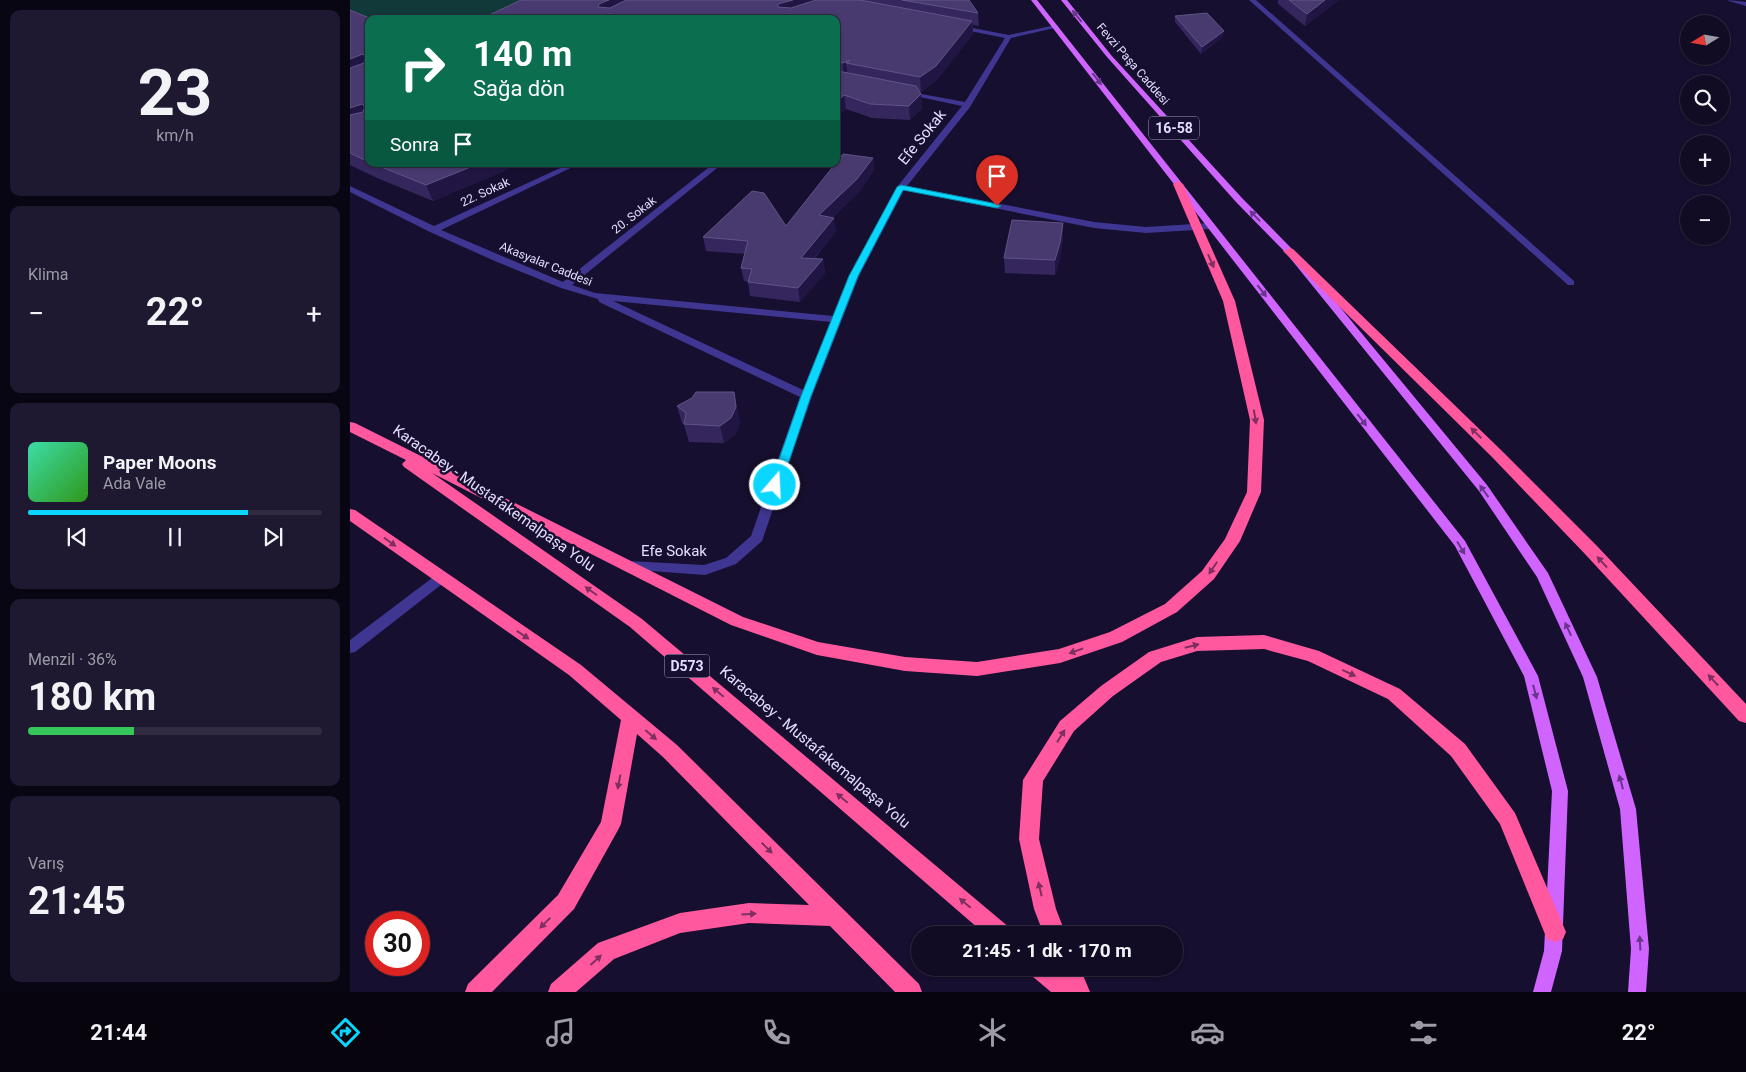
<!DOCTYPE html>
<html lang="tr">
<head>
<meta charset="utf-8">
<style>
	:root { --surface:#110b23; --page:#1e1930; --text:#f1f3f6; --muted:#9c9ba6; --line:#302b41; --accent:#09d7ff }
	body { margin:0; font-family:Roboto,sans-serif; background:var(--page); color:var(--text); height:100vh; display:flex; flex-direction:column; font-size:19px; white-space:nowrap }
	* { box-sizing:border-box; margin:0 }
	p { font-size:16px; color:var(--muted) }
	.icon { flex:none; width:28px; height:28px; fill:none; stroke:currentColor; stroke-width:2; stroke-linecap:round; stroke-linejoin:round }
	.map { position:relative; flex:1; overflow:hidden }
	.sheet { display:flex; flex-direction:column; gap:10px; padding:10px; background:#090613; width:350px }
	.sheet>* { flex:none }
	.hud { position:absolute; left:15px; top:15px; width:475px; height:152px; border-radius:10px; box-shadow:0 1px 4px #0004,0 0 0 1px var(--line); background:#0b6e4f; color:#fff; overflow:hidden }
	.needle { width:32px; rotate:259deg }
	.fabs { position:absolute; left:1330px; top:15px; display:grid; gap:10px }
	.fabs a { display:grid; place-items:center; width:50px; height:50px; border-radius:50%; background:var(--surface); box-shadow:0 1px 4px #0004,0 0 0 1px var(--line); font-size:25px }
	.speed { position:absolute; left:15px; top:911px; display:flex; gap:10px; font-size:25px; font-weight:700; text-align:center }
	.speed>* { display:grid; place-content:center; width:65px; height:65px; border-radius:50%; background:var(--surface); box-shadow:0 1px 4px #0004,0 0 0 1px var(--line); line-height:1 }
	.speed .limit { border:8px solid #d22; background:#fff; color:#111 }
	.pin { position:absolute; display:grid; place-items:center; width:42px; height:42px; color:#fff; margin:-51px -21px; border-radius:50% 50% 50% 0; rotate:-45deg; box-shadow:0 0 5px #0007 }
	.pin .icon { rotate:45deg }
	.me { position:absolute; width:55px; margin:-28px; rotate:19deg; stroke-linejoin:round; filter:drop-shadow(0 0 4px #0008) }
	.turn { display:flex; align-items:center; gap:18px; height:105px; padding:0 25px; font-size:22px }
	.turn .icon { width:65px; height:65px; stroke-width:2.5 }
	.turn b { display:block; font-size:35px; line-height:42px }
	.then { display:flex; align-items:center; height:48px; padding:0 25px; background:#0003; gap:10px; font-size:19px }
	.big { font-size:38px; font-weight:700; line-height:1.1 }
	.sheet .card { flex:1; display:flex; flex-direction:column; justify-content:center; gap:8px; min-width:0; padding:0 18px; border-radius:10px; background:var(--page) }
	.sheet .dial { align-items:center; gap:0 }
	.dial b { font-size:65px; line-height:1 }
	.song { display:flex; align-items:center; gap:15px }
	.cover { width:60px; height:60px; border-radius:8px; background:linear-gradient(135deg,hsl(160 70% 55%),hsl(110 70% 35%)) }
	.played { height:5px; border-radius:2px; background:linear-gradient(90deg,var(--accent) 75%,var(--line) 75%) }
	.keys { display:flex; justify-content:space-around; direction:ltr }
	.heat { display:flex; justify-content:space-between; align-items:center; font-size:28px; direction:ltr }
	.charge { height:8px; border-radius:4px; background:linear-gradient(90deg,#34c759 36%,var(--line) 0) }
	.trip { position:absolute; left:561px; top:926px; width:272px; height:50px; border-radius:25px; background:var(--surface); box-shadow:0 1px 4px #0004,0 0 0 1px var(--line); font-weight:700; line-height:50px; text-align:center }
	.dock { display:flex; height:80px; justify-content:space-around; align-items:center; background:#07040e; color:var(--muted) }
	.dock .icon { width:35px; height:35px }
	.dock .on { color:var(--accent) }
	.dock b { font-size:22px; color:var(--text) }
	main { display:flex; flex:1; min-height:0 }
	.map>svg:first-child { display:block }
	.green { fill:#11393a }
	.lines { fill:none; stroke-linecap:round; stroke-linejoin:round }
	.minor { fill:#3f3692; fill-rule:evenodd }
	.major { fill:#cf64ff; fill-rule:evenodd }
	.highway { fill:#ff589e; fill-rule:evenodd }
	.wall { fill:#35275e }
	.shaded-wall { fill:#211544 }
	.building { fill:#483a6f; stroke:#605486 }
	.oneway { fill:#6a358d }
	.oneway2 { fill:#7f3061 }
	.route { fill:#09d7ff; stroke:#068ca6 }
	.labels { text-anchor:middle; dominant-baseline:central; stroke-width:5; stroke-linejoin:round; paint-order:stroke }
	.far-street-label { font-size:12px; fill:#e3ddff; stroke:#170f2f }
	.shield { fill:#170f2f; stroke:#a69fc1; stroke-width:1 }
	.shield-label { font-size:14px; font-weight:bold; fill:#e3ddff }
	.street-label { font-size:15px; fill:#e3ddff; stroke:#170f2f }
</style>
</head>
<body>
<main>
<section class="sheet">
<div class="card dial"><b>23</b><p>km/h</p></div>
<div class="card"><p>Klima</p>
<div class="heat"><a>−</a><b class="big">22°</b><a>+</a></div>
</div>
<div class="card">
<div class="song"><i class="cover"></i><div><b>Paper Moons</b><p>Ada Vale</p></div></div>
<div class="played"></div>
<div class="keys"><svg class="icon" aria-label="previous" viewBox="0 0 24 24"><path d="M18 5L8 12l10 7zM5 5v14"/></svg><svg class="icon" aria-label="pause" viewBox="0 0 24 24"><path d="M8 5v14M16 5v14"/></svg><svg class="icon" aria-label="next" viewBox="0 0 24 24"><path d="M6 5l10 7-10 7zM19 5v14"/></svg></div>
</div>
<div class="card"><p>Menzil · 36%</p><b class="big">180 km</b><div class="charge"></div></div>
<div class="card"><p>Varış</p><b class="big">21:45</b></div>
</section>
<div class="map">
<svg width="1396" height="992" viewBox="0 0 1396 992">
	<rect width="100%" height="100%" fill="#170f2f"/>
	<path class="green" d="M 0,0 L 191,0 L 142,19 L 19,19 L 0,22 Z"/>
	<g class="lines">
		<path class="minor" d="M 899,0 L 906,0 L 1224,281 L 1224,285 L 1218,285 Z
			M 1378,0 L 1396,2 L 1396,6 L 1379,1 Z
			M 607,25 L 659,35 L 706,25 L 709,27 L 661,38 L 620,107 L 557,186 L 744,222 L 796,227 L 860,223 L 865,226 L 860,229 L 796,233 L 744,228 L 554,190 L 509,276 L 462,396 L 412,541 L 386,564 L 355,575 L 273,569 L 271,566 L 273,563 L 278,561 L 354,565 L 376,558 L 401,536 L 450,397 L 249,302 L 248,299 L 211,288 L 147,262 L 80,232 L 0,192 L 0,186 L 84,226 L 219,164 L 229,164 L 91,230 L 213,282 L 363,164 L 372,164 L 222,285 L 245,293 L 483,316 L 499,276 L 547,187 L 612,106 L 551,93 L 555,91 L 615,102 L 655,38 L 605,28 L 604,27 ZM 263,301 L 481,322 L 453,390 Z
			M 91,573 L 96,575 L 98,578 L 96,581 L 5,652 L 0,653 L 0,640 L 86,575 Z"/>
		<path class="major" d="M 681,0 L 687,0 L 1115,541 L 1188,676 L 1218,791 L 1212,951 L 1201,992 L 1183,992 L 1194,951 L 1202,791 L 1174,676 L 1105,546 Z
			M 711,0 L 717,0 L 761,55 L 892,198 L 942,249 L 1137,485 L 1198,573 L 1247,677 L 1286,809 L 1299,949 L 1296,992 L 1278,992 L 1281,949 L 1270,809 L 1233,677 L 1187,577 L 1129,491 L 936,253 L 886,202 L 757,57 Z"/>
		<path class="highway" d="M 828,181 L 833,184 L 885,301 L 914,420 L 911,492 L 890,541 L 864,579 L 827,612 L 772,642 L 710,663 L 627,676 L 555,671 L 467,655 L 381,625 L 82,473 L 292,619 L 660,928 L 663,935 L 636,935 L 280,627 L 54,467 L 52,464 L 56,460 L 0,432 L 0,422 L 5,423 L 393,617 L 468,642 L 555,657 L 627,662 L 709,649 L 760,632 L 815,604 L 852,571 L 875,539 L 897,492 L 900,420 L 873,301 L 823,184 Z
			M 939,248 L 943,249 L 1151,450 L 1247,546 L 1396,704 L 1396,723 L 1389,721 L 1235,554 L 1141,456 L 935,253 L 933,251 Z
			M 0,509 L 5,510 L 231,665 L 327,745 L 569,984 L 572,992 L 545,992 L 480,926 L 399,923 L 330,933 L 264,959 L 226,992 L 198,992 L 201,984 L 248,943 L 330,913 L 399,903 L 459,905 L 313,757 L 287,734 L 271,824 L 268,830 L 224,909 L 142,992 L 115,992 L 118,984 L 208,895 L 251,822 L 271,720 L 219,675 L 0,521 Z
			M 914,635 L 969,651 L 1050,689 L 1115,744 L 1165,813 L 1216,932 L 1213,939 L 1205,942 L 1197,939 L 1150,824 L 1101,756 L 1038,699 L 958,661 L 914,649 L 847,651 L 811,662 L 763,696 L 724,731 L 693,781 L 689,839 L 706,909 L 716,935 L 694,935 L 684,909 L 669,839 L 673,780 L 710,721 L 751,686 L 799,652 L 847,637 Z
			M 679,968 L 730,968 L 740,992 L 701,992 L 682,976 Z"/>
	</g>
	<path class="wall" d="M 171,0 L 619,0 L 628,13 L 629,26 L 623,25 L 623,34 L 587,80 L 571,92 L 569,91 L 571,94 L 572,108 L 560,120 L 522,118 L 496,109 L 486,118 L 486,19 L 131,19 Z
		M 928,0 L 989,0 L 955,26 L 928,4 Z
		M 0,10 L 19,19 L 19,164 L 170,164 L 83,201 L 27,178 L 0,165 Z
		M 825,16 L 873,37 L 851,54 L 825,22 Z
		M 523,158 L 524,170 L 509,192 L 482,218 L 486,231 L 464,259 L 473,259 L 475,273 L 450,302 L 400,296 L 398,282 L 394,281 L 391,268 L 395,254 L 356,251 L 353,237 L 436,226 Z
		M 713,238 L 710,258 L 705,275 L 655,273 L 654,258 Z
		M 384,392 L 390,423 L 385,435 L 374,443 L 339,442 L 334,425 L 332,423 L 327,406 Z"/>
	<path class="shaded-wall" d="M 259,0 L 290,0 L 252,17 L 248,7 L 249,4 Z
		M 443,0 L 469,0 L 430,19 L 428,7 L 428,4 Z
		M 975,0 L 989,0 L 955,26 L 957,14 Z
		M 622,21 L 623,34 L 587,80 L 571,92 L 570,77 Z
		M 874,31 L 873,37 L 851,54 L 852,47 Z
		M 13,54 L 18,68 L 0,76 L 0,59 Z
		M 500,60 L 496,63 L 498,76 L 494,77 L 493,63 Z
		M 571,94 L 572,108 L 560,120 L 559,106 Z
		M 494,95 L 496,109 L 486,118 L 486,103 Z
		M 12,104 L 19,119 L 0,124 L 0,108 Z
		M 523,158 L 524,170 L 509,192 L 471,228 L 469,215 Z
		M 128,164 L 170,164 L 83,201 L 76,185 Z
		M 484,218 L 486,231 L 453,271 L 451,258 Z
		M 713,223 L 713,238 L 710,258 L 705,275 L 705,260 Z
		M 473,259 L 475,273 L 450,302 L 448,288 Z
		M 384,392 L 390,423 L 385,435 L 374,443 L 370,426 Z"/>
	<path class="building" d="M 171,0 L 259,0 L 249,4 L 248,7 L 260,8 L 276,0 L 443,0 L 428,4 L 428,7 L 441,8 L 466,0 L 510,0 L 622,21 L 586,66 L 570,77 L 496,63 L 500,60 L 493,63 L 486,61 L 486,19 L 237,19 L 224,16 L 222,19 L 131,19 Z
		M 552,0 L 619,0 L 628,13 Z
		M 939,0 L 975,0 L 957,14 Z
		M 0,10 L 22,19 L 19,19 L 19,162 L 0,153 L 0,115 L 13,112 L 15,106 L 12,104 L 0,108 L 0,68 L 14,63 L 15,56 L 13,54 L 0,59 Z
		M 857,13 L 874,31 L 852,47 L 825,16 Z
		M 488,71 L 566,86 L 571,94 L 559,106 L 520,104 L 494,95 L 486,103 L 486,72 Z
		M 493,154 L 523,158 L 507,179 L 469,215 L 484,218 L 451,258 L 473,259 L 448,288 L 398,282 L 402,269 L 391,268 L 398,241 L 353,237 L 402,191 L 414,193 L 436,226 Z
		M 24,164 L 128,164 L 76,185 Z
		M 662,220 L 713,223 L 710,243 L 705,260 L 654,258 Z
		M 346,392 L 384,392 L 386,407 L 381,418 L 370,426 L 334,424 L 336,413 L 327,406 L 342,398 Z"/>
	<defs><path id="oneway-solid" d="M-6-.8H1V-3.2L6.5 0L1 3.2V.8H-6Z" transform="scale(1.25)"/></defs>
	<g class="oneway">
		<use href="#oneway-solid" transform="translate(727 16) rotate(-129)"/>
		<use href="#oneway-solid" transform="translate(747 79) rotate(52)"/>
		<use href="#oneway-solid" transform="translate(905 216) rotate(-134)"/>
		<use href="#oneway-solid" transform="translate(912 291) rotate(52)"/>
		<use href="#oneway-solid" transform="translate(1012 420) rotate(52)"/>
		<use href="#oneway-solid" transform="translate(1134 491) rotate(-126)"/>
		<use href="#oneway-solid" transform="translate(1111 548) rotate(59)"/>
		<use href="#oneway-solid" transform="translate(1218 629) rotate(-115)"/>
		<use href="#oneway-solid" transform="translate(1185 692) rotate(75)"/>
		<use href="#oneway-solid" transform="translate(1271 782) rotate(-106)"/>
		<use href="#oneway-solid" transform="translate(1290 943) rotate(-93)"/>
	</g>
	<g class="oneway2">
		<use href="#oneway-solid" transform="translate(861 261) rotate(66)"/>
		<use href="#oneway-solid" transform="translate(905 417) rotate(81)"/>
		<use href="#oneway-solid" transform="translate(1126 433) rotate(-136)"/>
		<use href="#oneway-solid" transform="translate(40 542) rotate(36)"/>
		<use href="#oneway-solid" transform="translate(1252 562) rotate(-133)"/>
		<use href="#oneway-solid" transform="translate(863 568) rotate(124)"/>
		<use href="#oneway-solid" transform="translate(241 591) rotate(-145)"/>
		<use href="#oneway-solid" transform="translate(173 635) rotate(34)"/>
		<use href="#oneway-solid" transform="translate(842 646) rotate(-14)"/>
		<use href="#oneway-solid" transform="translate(726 651) rotate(161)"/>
		<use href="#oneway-solid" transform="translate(999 673) rotate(25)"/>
		<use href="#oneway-solid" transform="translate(1363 680) rotate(-133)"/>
		<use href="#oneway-solid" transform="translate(368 692) rotate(-140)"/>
		<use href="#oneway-solid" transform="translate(301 735) rotate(41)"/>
		<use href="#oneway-solid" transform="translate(711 736) rotate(-58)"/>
		<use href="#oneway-solid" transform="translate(269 782) rotate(101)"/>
		<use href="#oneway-solid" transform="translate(492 798) rotate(-140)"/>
		<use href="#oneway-solid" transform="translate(417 848) rotate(45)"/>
		<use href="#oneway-solid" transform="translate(690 889) rotate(-103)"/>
		<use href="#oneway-solid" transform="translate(615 903) rotate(-140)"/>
		<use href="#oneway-solid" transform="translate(399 914) rotate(-3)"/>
		<use href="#oneway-solid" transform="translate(195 923) rotate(135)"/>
		<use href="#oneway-solid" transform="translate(246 960) rotate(-42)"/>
	</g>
	<path class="route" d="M 551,185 L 647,204 L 651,206 L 647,208 L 553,190 L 508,276 L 461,396 L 431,485 L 425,489 L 421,487 L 420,485 L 451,396 L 499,276 L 547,187 Z"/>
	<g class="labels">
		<g class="far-street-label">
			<text transform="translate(783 64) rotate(49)">Fevzi Paşa Caddesi</text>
			<text transform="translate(135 192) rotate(-25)">22. Sokak</text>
			<text transform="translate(284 215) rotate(-38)">20. Sokak</text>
			<text transform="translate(196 264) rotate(22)">Akasyalar Caddesi</text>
		</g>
		<g class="shield">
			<rect x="799" y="116.5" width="50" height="23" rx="4"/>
			<rect x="314.5" y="654.5" width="45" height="23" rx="4"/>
		</g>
		<g class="shield-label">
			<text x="824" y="128">16-58</text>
			<text x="337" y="666">D573</text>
		</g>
		<g class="street-label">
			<text transform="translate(572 137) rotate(-51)">Efe Sokak</text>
			<text transform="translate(144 498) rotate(35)">Karacabey - Mustafakemalpaşa Yolu</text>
			<text x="324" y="551">Efe Sokak</text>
			<text transform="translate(465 747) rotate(40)">Karacabey - Mustafakemalpaşa Yolu</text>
		</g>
	</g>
</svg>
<div class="fabs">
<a><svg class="needle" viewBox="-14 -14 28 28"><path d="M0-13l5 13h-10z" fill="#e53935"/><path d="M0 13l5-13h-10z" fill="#9c9ba6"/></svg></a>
<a><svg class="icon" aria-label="search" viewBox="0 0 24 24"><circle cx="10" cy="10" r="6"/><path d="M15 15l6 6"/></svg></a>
<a>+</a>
<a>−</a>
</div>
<div class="speed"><div class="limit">30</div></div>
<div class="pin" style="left:647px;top:206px;background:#d93025"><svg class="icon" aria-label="arrive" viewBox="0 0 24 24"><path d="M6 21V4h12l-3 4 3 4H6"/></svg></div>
<svg class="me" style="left:425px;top:485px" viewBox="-20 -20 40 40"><circle r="17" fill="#09d7ff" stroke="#fff" stroke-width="3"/><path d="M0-11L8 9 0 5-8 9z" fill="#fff"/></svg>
<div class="trip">21:45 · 1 dk · 170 m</div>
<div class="hud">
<div class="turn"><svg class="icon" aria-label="right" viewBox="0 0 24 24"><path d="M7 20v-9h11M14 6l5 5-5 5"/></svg><div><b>140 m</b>Sağa dön</div></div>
<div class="then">Sonra<svg class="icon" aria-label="arrive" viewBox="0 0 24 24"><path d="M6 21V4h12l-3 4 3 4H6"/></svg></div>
</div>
</div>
</main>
<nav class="dock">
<b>21:44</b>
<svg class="icon on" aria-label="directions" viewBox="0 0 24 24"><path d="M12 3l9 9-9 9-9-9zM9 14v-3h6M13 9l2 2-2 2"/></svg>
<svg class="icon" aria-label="music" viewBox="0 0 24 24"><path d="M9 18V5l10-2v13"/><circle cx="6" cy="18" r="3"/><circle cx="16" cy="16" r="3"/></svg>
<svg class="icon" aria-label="phone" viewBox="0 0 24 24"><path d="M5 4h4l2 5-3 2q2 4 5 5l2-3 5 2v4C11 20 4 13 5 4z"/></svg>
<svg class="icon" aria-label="climate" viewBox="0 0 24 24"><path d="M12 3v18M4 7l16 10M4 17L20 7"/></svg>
<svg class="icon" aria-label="car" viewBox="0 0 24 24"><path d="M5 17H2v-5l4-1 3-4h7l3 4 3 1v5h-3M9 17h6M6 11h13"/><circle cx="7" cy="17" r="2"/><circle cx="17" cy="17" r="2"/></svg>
<svg class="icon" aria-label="filters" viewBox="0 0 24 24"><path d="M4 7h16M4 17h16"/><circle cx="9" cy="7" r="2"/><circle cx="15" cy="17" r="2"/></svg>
<b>22°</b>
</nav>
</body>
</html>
